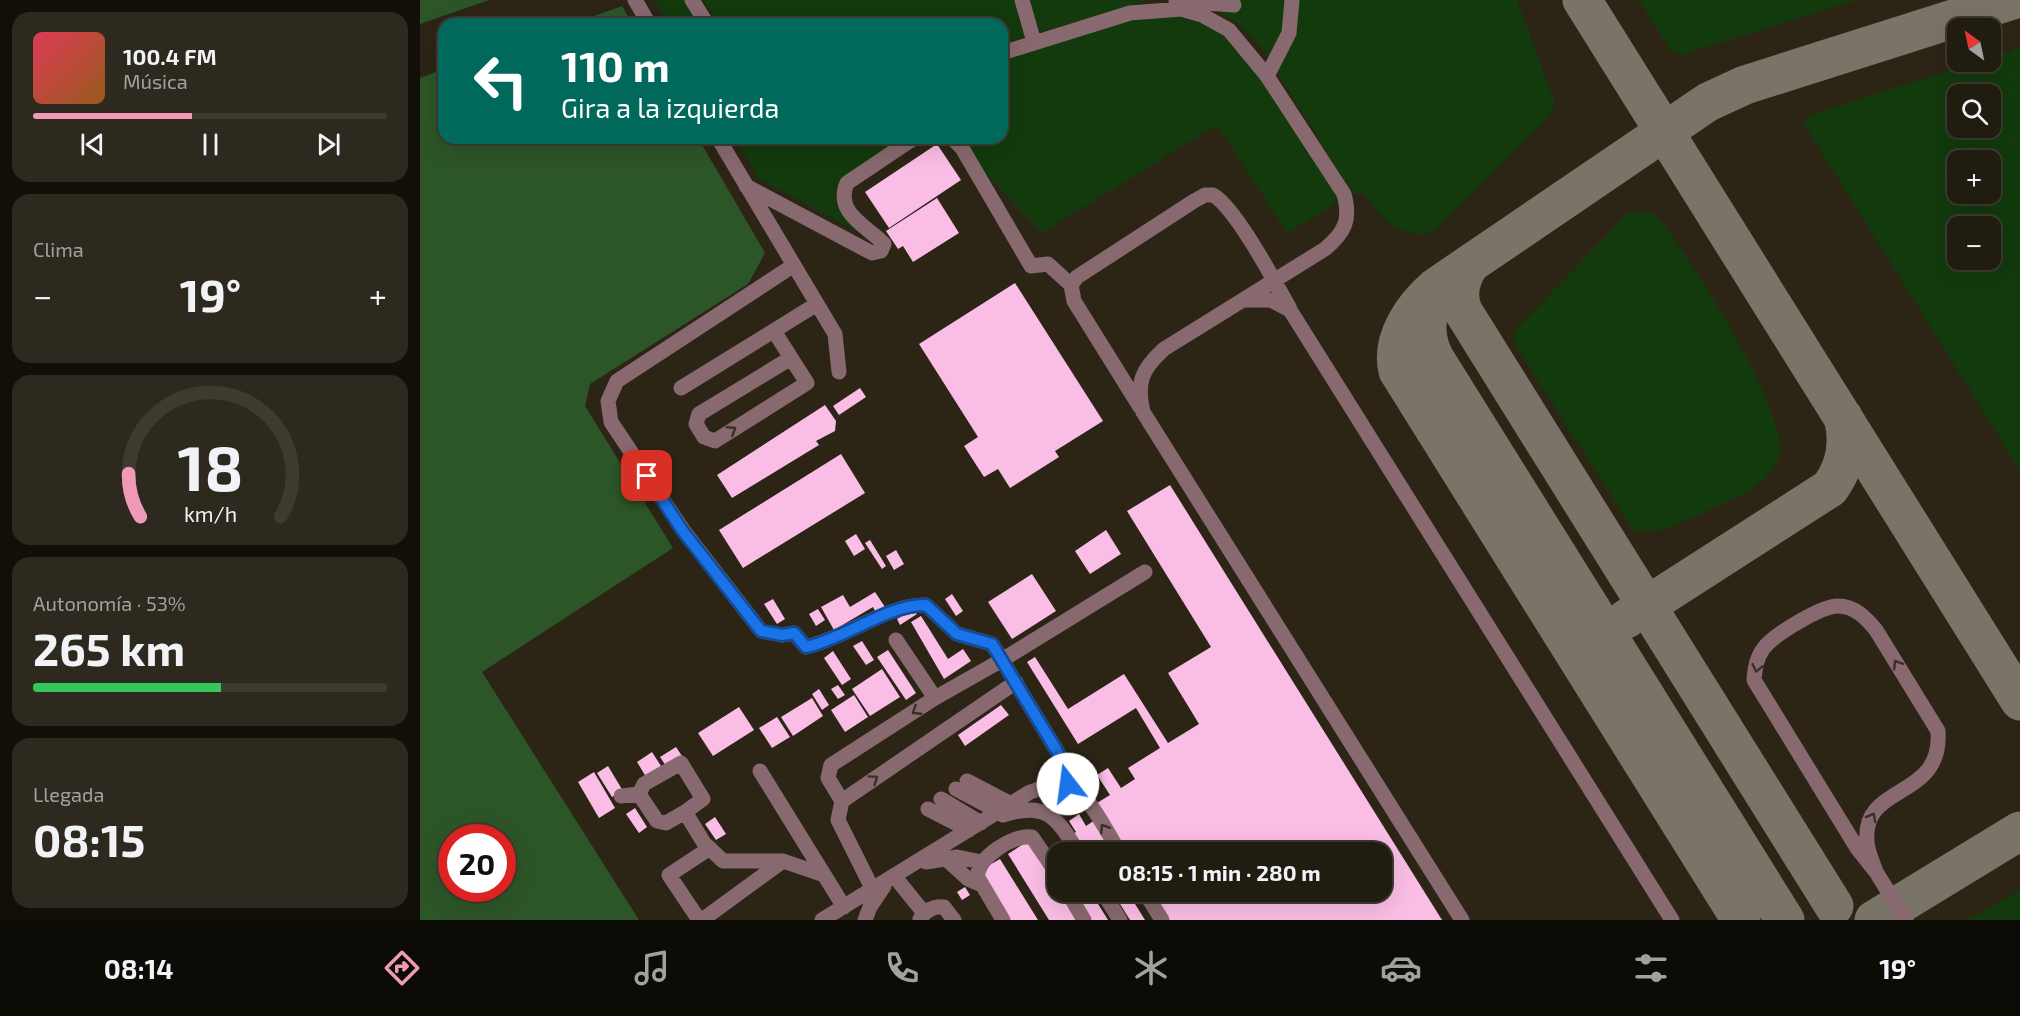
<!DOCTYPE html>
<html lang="es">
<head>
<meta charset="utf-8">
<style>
	:root { --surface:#211c10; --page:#2d291e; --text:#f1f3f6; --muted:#a2a19f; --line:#3e3a30; --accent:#f09ab7 }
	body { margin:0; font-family:"Exo 2",sans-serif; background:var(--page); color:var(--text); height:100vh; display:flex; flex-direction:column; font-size:22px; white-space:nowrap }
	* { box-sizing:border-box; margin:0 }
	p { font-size:20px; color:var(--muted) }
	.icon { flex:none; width:33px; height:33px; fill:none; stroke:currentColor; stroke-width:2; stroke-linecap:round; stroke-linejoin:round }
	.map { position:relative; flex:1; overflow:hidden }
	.sheet { display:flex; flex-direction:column; gap:12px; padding:12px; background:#120f09; width:420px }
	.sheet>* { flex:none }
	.banner { position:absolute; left:18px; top:18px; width:570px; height:126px; border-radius:18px; box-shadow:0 6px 24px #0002,0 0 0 2px var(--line); background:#00695c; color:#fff; overflow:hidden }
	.needle { width:39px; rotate:327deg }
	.buttons { position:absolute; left:1527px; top:18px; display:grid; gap:12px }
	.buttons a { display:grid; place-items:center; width:54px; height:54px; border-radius:12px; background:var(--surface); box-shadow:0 6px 24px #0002,0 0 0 2px var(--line); font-size:30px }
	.speed { position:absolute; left:18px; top:824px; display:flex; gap:12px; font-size:30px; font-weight:700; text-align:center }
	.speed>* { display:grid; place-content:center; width:78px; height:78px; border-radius:50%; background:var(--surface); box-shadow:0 6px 24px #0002,0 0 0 2px var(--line); line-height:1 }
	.speed .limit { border:9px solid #d22; background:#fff; color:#111 }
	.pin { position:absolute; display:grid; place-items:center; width:51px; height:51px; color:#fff; margin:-26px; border-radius:12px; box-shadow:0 3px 9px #0006 }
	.me { position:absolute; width:66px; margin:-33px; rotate:345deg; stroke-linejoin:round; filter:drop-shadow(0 0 4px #0008) }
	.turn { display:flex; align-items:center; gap:21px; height:126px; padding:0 24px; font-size:27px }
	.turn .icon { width:78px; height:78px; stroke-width:2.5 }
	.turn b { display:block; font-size:42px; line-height:51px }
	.big { font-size:45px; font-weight:700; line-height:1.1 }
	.sheet .tile { flex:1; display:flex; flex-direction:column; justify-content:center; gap:9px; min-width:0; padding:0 21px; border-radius:18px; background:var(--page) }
	.sheet .dial { align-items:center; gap:0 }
	.dial svg { height:156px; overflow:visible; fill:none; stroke:var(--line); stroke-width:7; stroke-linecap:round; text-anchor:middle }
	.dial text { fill:var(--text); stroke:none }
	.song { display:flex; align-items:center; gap:18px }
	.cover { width:72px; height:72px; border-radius:9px; background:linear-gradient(135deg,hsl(350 70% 55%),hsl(30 70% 35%)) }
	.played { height:6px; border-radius:3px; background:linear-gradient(90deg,var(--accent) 45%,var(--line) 45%) }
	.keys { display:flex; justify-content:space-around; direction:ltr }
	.heat { display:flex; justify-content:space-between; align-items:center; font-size:33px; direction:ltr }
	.charge { height:9px; border-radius:4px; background:linear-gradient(90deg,#34c759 53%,var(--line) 0) }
	.trip { position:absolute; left:627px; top:842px; width:345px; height:60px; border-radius:18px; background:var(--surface); box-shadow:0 6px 24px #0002,0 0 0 2px var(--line); font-weight:700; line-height:60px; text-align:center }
	.tabs { display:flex; height:96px; justify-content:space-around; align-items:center; background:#0d0b06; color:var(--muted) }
	.tabs .icon { width:42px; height:42px }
	.tabs .selected { color:var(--accent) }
	.tabs b { font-size:27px; color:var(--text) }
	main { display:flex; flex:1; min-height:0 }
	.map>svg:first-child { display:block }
	.green { fill:#123a0d; fill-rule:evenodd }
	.forest { fill:#2d5628; fill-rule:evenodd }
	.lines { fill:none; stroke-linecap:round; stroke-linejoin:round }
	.taxiway { stroke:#7a7468; stroke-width:39 }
	.building { fill:#fabde5 }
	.minor { stroke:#87696f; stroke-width:15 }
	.oneway { stroke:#3b2e2c }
	.route-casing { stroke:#114b97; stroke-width:15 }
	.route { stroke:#1a73e8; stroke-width:10 }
</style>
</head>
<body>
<main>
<section class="sheet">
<div class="tile">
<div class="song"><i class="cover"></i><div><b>100.4 FM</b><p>Música</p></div></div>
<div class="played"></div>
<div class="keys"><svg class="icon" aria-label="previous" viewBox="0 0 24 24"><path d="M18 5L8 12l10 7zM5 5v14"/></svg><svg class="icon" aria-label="pause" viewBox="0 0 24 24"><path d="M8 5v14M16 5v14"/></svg><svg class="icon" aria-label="next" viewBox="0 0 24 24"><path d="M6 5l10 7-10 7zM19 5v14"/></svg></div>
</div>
<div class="tile"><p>Clima</p>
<div class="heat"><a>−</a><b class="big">19°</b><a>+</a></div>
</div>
<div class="tile dial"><svg viewBox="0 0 100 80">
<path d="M14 69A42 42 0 1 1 86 69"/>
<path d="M14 69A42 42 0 0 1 8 47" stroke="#f09ab7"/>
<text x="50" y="56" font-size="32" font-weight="700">18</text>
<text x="50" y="72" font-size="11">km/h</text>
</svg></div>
<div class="tile"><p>Autonomía · 53%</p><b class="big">265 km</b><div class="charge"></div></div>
<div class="tile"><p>Llegada</p><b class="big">08:15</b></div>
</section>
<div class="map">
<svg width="1600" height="920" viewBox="0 0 1600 920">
	<rect width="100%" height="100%" fill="#2c2516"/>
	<path class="green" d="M 234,0 L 268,0 L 284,24 L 248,24 Z
		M 283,0 L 599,0 L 605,32 L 604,37 L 582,44 L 582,24 L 299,24 Z
		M 606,0 L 729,0 L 621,32 Z
		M 812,0 L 869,0 L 866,25 L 852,63 C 837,39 814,16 787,8 Z
		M 876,0 L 1097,0 L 1135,103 L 1130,116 L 1014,231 C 996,240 971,228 959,213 C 952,205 949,196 940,192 L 934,195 L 856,71 Z
		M 1219,0 L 1437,0 L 1261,55 L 1251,51 Z
		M 753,15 L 787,25 L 805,35 L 825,54 L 915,191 L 916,203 L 867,233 L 797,125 L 622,233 L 564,171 L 542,138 L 582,138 L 582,59 L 703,19 Z
		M 1600,48 L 1600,470 L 1384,124 L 1387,116 L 1557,62 L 1570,62 L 1571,57 ZM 1570,94 L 1570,128 L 1538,128 L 1538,94 ZM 1570,160 L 1570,194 L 1538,194 L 1538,160 ZM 1570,226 L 1570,260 L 1538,260 L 1538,226 Z
		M 314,138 L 485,138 C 443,169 373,185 448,237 L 339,179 Z
		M 1213,211 L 1230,213 L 1239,218 C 1271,259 1363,402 1360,452 C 1357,479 1322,495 1300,505 C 1276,515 1241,537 1214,530 L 1211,526 L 1097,348 L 1093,333 L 1206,215 Z
		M 1600,890 L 1600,920 L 1548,920 Z"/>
	<path class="forest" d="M 0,0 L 69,0 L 0,24 Z
		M 202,6 L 212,24 L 152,24 Z
		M 24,69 L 24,138 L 278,138 L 345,253 L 328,284 L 170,384 L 165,406 L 253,548 L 62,672 L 219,920 L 0,920 L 0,78 ZM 32,837 L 82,837 L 82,888 L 32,888 Z"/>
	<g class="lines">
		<path class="taxiway" d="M 1162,0 L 1600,701
			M 1051,263 C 1041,277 1036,294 1043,311 L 1414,906
			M 1019,291 C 1005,313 1003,334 1014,357 L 1365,920
			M 1206,619 L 1410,488 C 1426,466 1430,443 1423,417
			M 1321,920 L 978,371 C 970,339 993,307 1016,287 L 1288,102 L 1325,85 L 1593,0
			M 1454,920 L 1600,831"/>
	</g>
	<path class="building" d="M 517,144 L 541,180 L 469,228 L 445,192 Z
		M 517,198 L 539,233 L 493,262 L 483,246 L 478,249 L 466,231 Z
		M 595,283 L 683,421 L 635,451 L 639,457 L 590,488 L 578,469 L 564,477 L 544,446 L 558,437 L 499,344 Z
		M 440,388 L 446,397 L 419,415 L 413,406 Z
		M 405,405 L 416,421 L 415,431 L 396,441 L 399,445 L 312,498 L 297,475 Z
		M 421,454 L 445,493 L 323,568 L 299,530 Z
		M 750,485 L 1022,920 L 737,920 L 719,891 L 962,891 L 962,852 L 694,852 L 689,844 L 681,849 L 683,852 L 659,852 L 650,836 L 656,832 L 649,821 L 659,814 L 666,826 L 675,820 L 667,809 L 690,795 L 677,775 L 688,768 L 701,788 L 715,779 L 708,768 L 740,748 L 716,708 L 658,744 L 607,662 L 615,657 L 648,709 L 704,674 L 748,743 L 779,724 L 748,673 L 791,647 L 707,511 Z
		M 686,530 L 701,554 L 670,574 L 655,551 Z
		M 436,534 L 445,549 L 434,556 L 425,541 Z
		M 450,540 L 466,566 L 462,569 L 445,543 Z
		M 476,550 L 484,564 L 474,570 L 466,556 Z
		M 612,574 L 636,611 L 592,639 L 568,602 Z
		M 455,592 L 465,607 L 456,613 L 453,607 L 414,630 L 401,607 L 423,595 L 430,607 Z
		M 532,594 L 543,611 L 536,616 L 525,599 Z
		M 353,599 L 365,619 L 357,624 L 344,604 Z
		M 398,609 L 405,620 L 396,626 L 389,614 Z
		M 494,609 L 497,614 L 480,625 L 477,619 Z
		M 501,616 L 528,659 L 543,649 L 551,661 L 524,679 L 491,622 Z
		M 442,641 L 454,660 L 446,665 L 433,646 Z
		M 468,650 L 496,693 L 486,700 L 457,657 Z
		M 413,651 L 431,679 L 422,685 L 404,658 Z
		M 462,669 L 480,697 L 450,716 L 432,689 Z
		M 418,685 L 425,695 L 418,699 L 411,689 Z
		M 399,689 L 409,705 L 402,710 L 392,694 Z
		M 434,695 L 448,717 L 425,732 L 411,710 Z
		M 392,698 L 403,716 L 373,736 L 361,717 Z
		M 581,705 L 589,715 L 545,746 L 538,735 Z
		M 319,707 L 334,730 L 293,756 L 278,733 Z
		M 357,717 L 370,737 L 352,748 L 339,728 Z
		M 256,747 L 262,756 L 246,766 L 240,757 Z
		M 232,752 L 243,769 L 228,780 L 217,762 Z
		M 188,766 L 203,791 L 192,797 L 177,773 Z
		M 174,772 L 195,808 L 179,818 L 158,782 Z
		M 215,808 L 227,827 L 219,833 L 206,814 Z
		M 295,817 L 306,834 L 296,840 L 285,824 Z
		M 608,841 L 638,891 L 658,920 L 629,920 L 588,854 Z
		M 641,845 L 645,852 L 638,852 L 638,868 L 628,853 Z
		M 580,859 L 618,920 L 590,920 L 559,871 Z
		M 545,887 L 550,895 L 542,900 L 537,892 Z
		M 652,891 L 670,891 L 688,920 L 670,920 Z
		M 692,891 L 707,891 L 725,920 L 710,920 Z"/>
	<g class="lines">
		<path class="minor" d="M 215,0 L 229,24
			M 272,0 L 287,24
			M 602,0 L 614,42
			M 756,1 L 814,5
			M 582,53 L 710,13 L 761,9 L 782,15 L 809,30 L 847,76 L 924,194 C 931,220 925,232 905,249 L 744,349 C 722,369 716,382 723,412 L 1042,920
			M 847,76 L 869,33 L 872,0
			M 298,138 L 415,334 L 419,372
			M 532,138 L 542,148 L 611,266 L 628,264 L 651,285
			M 326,186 L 452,253 L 461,251 L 464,244 C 447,226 414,213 427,183 L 494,138
			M 374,265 L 197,381 L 188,401 L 191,422 L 263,530 L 341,631 L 362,635 L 374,633 L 386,647 C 426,638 468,604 506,605 L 537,634 L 572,644 L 582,660 L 515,698 L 411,765 L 408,778 L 422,801 L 596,682
			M 827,300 L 851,300 L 870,310 L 1252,920
			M 354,331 L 387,383 L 295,441 L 284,437 L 276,424 L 279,414 L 371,358
			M 261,388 L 397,304
			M 720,407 L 654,301 L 651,285 L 657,277 L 774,201 L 785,195 L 793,195 C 816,208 856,284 870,309
			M 476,640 L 515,698
			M 340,771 L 424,907
			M 547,781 L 591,804
			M 648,784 L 640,756 L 582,660 L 725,572
			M 536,789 L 579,812
			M 201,796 L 219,794
			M 521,799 L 561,823
			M 422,801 L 418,820 L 453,890
			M 508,809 L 549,830
			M 265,812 L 283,799 L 261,763 L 224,784 L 219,794 L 237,821 L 246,823 L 265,812 L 284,843 L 303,861 L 363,861 L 404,875
			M 583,815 C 627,801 636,817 658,852
			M 525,858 L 548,879 L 560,884
			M 506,862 L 537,857 L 562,862
			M 1456,872 C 1453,862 1447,851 1447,841 C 1442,782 1523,801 1518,731 L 1456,630 C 1446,618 1435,606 1418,606 C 1401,606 1353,635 1343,649 C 1336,659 1335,669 1334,680 L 1437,848 L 1456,872 L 1486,920
			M 475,877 L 504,913
			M 647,891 L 664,920
			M 682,891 L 700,920
			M 724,891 L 742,920
			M 500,919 C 506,910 513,906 524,907 L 534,920
			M 279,920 L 249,875 L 290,848
			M 282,920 L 363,861
			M 402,920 L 610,792 C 622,788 635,781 647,784 C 666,789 689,835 699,852
			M 445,920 L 450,907 L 464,886
			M 583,920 L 557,876 C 560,856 592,835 612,837 L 638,875"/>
	</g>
	<defs><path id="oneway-chevron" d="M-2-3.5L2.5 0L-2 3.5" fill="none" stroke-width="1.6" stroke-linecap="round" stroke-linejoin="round" transform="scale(1.5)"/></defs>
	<g class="oneway">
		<use href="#oneway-chevron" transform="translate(312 430) rotate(-32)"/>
		<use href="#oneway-chevron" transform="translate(1477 664) rotate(-122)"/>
		<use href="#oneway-chevron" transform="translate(1337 668) rotate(102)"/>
		<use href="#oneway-chevron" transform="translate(496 711) rotate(147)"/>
		<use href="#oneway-chevron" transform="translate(454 779) rotate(-34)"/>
		<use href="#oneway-chevron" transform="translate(1452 817) rotate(-62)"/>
		<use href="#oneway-chevron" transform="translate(684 828) rotate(-122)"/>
	</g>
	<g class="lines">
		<defs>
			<path id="route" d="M 227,476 L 262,530 L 341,631 L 362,635 L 374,633 L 386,647 C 426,638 469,604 506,605 L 537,634 L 572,644 L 640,756 L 648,784"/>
		</defs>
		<use href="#route" class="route-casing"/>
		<use href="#route" class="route"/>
	</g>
</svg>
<div class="buttons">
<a><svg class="needle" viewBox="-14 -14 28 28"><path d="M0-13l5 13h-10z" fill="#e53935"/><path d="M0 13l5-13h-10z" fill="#a2a19f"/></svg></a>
<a><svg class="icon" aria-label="search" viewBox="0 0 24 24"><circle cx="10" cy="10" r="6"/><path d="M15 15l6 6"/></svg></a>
<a>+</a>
<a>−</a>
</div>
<div class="speed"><div class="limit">20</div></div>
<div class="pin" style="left:227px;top:476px;background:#d93025"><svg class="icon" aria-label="arrive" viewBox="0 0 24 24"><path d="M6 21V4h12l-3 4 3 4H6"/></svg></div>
<svg class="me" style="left:648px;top:784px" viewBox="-20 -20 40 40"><circle r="19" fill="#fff"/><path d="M0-13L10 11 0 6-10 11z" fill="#1a73e8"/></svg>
<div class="trip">08:15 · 1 min · 280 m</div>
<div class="banner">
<div class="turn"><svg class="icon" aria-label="left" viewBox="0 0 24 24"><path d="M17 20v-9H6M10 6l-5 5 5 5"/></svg><div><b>110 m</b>Gira a la izquierda</div></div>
</div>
</div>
</main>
<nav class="tabs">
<b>08:14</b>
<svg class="icon selected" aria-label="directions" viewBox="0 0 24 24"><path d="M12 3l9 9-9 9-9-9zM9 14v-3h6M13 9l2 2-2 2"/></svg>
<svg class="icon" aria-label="music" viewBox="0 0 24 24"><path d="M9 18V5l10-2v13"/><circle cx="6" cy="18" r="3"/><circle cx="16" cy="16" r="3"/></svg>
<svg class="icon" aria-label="phone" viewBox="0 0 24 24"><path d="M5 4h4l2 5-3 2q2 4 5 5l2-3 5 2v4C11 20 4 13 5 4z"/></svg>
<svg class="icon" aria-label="climate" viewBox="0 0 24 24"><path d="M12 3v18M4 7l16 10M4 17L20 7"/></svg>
<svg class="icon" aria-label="car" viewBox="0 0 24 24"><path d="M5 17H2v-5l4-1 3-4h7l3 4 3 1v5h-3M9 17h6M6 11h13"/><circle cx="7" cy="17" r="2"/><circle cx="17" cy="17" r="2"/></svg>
<svg class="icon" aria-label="filters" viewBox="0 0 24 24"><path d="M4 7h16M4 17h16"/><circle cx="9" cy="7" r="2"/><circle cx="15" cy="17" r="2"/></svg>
<b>19°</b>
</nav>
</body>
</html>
